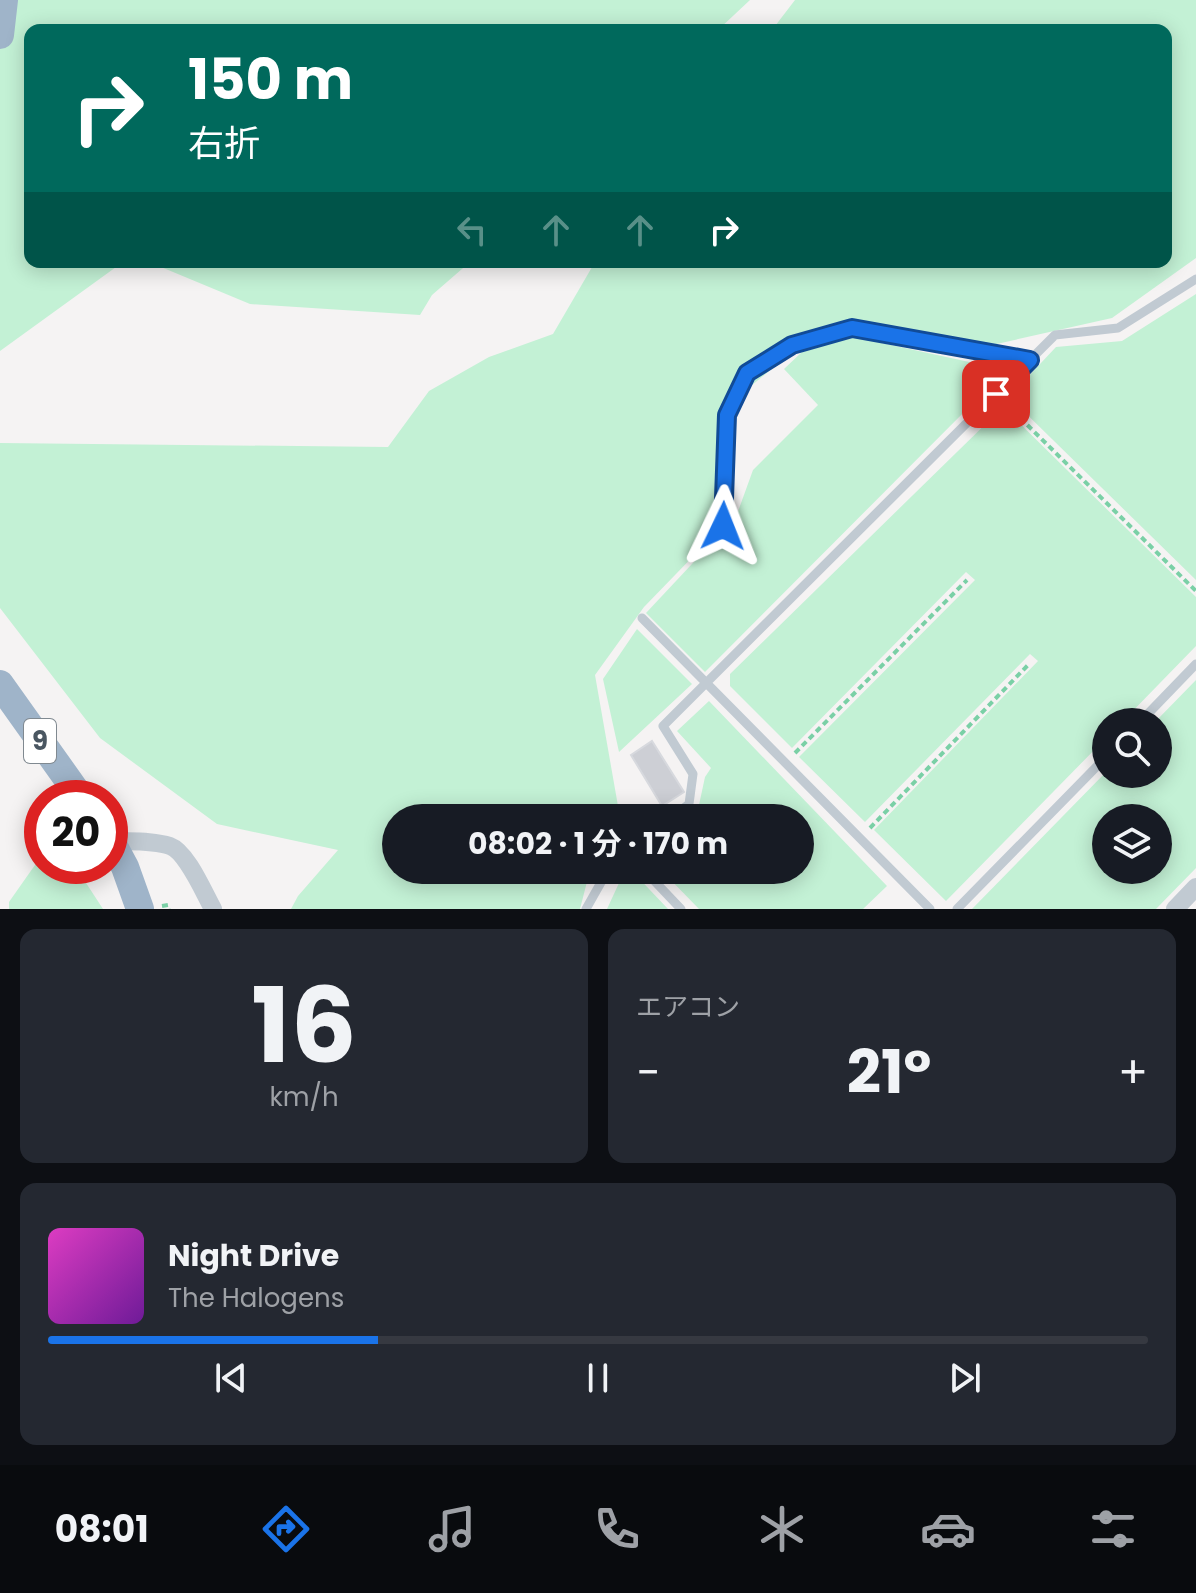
<!DOCTYPE html>
<html lang="ja">
<head>
<meta charset="utf-8">
<style>
	:root { --surface:#171b24; --page:#242831; --text:#f1f3f6; --muted:#9ea1a6; --line:#363941; --accent:#1a73e8 }
	body { margin:0; font-family:Poppins,"Noto Sans JP",sans-serif; background:var(--page); color:var(--text); height:100vh; display:flex; flex-direction:column; font-size:30px; white-space:nowrap }
	* { box-sizing:border-box; margin:0 }
	p { font-size:26px; color:var(--muted) }
	.icon { flex:none; width:44px; height:44px; fill:none; stroke:currentColor; stroke-width:2; stroke-linecap:round; stroke-linejoin:round }
	.map { position:relative; height:909px; overflow:hidden }
	.side { display:flex; flex-direction:column; gap:20px; padding:20px; background:#0d0f14; flex:1 }
	.side>* { flex:none }
	.guide { position:absolute; left:24px; top:24px; width:1148px; height:244px; border-radius:16px; box-shadow:0 4px 20px #0003; background:#00695c; color:#fff; overflow:hidden }
	.tools { position:absolute; left:1092px; top:708px; display:grid; gap:16px }
	.tools a { display:grid; place-items:center; width:80px; height:80px; border-radius:50%; background:var(--surface); box-shadow:0 4px 20px #0003; font-size:40px }
	.speed { position:absolute; left:24px; top:780px; display:flex; gap:16px; font-size:40px; font-weight:700; text-align:center }
	.speed>* { display:grid; place-content:center; width:104px; height:104px; border-radius:50%; background:var(--surface); box-shadow:0 4px 20px #0003; line-height:1 }
	.speed .limit { border:12px solid #d22; background:#fff; color:#111 }
	.pin { position:absolute; display:grid; place-items:center; width:68px; height:68px; color:#fff; margin:-34px; border-radius:16px; box-shadow:0 4px 12px #0006 }
	.me { position:absolute; width:88px; margin:-44px; rotate:2deg; stroke-linejoin:round; filter:drop-shadow(0 0 6px #0008) }
	.turn { display:flex; align-items:center; gap:28px; height:168px; padding:0 32px; font-size:36px }
	.turn .icon { width:104px; height:104px; stroke-width:2.5 }
	.turn b { display:block; font-size:56px; line-height:68px }
	.lanes { display:flex; align-items:center; height:76px; padding:0 32px; background:#0003; justify-content:center; gap:40px; direction:ltr }
	.lanes .off { opacity:.35 }
	.big { font-size:60px; font-weight:700; line-height:1.1 }
	.side .tile { flex:1; display:flex; flex-direction:column; justify-content:center; gap:12px; min-width:0; padding:0 28px; border-radius:16px; background:var(--page) }
	.side .dial { align-items:center; gap:0 }
	.dial b { font-size:104px; line-height:1 }
	.song { display:flex; align-items:center; gap:24px }
	.cover { width:96px; height:96px; border-radius:12px; background:linear-gradient(135deg,hsl(310 70% 55%),hsl(280 70% 35%)) }
	.played { height:8px; border-radius:4px; background:linear-gradient(90deg,var(--accent) 30%,var(--line) 30%) }
	.keys { display:flex; justify-content:space-around; direction:ltr }
	.heat { display:flex; justify-content:space-between; align-items:center; font-size:44px; direction:ltr }
	.side .tiles { flex:1; display:grid; gap:20px; grid-template-columns:1fr 1fr }
	.tile:last-child { grid-column:span 2 }
	.trip { position:absolute; left:382px; top:804px; width:432px; height:80px; border-radius:40px; background:var(--surface); box-shadow:0 4px 20px #0003; font-weight:700; line-height:80px; text-align:center }
	.menu { display:flex; height:128px; justify-content:space-around; align-items:center; background:#090b0e; color:var(--muted) }
	.menu .icon { width:56px; height:56px }
	.menu .on { color:var(--accent) }
	.menu b { font-size:36px; color:var(--text) }
	.map>svg:first-child { display:block }
	.green { fill:#c3f1d5; fill-rule:evenodd }
	.building { fill:#cdcfd5; stroke:#d7d9de; stroke-width:2 }
	.lines { fill:none; stroke-linecap:round; stroke-linejoin:round }
	.path { stroke:#7ad0a6; stroke-width:4; stroke-dasharray:6 4; stroke-linecap:butt }
	.service { stroke:#c1cad2; stroke-width:9 }
	.minor { stroke:#c1cad2; stroke-width:18 }
	.trunk { stroke:#9fb4c9; stroke-width:28 }
	.route-casing { stroke:#114b97; stroke-width:20 }
	.route { stroke:#1a73e8; stroke-width:14 }
	.labels { text-anchor:middle; dominant-baseline:central; stroke-width:7; stroke-linejoin:round; paint-order:stroke }
	.shield { fill:#fff; stroke:#808990; stroke-width:2 }
	.shield-label { font-size:26px; font-weight:bold; fill:#4a5661 }
</style>
</head>
<body>
<div class="map">
<svg width="1196" height="909" viewBox="0 0 1196 909">
	<rect width="100%" height="100%" fill="#f5f3f3"/>
	<path class="green" d="M 0,0 L 750,0 L 718,30 L 30,30 L 30,262 L 123,262 L 0,351 Z
		M 795,0 L 1196,0 L 1196,258 L 1112,318 L 983,347 L 877,325 L 808,339 L 740,395 L 707,542 L 644,607 L 595,675 L 618,806 L 613,818 L 396,818 L 396,870 L 590,870 L 580,909 L 291,909 L 298,896 L 338,850 L 217,824 L 100,738 L 0,608 L 0,443 L 388,447 L 429,391 L 489,357 L 553,334 L 595,262 L 1166,262 L 1166,30 L 772,30 Z
		M 149,262 L 470,262 L 432,295 L 420,315 L 250,304 Z
		M 1196,294 L 1196,580 L 1009,397 L 1056,347 L 1122,341 Z
		M 854,337 L 974,363 L 994,382 L 705,672 L 646,613 L 736,517 L 753,470 L 818,405 L 784,369 L 803,351 Z
		M 1003,407 L 1196,597 L 1196,646 L 1122,722 L 1106,722 L 1106,738 L 946,901 L 874,830 L 1038,661 L 1030,654 L 865,822 L 799,757 L 975,580 L 966,572 L 792,748 L 730,686 L 730,674 Z
		M 637,629 L 692,684 L 619,752 L 603,679 Z
		M 1196,680 L 1196,868 L 1156,909 L 972,909 L 1106,772 L 1106,774 L 1158,774 L 1158,722 L 1155,722 ZM 1158,818 L 1158,870 L 1106,870 L 1106,818 Z
		M 709,701 L 887,886 L 863,909 L 699,909 L 661,870 L 800,870 L 800,818 L 687,818 L 699,805 L 705,777 L 711,768 L 677,731 Z
		M 42,855 L 42,866 L 75,866 L 103,909 L 9,909 L 9,902 Z
		M 625,870 L 631,870 L 668,909 L 607,909 Z"/>
	<path class="building" d="M 652,741 L 684,792 L 662,806 L 631,755 Z"/>
	<g class="lines">
		<path class="path" d="M 1006,404 L 1196,591
			M 795,753 L 967,580
			M 870,828 L 1029,664
			M 162,906 L 168,905 L 169,909"/>
		<path class="service" d="M 723,526 L 727,415 L 747,373 L 792,345 L 852,328 L 1030,360
			M 642,618 L 930,909
			M 1140,722 L 1196,664
			M 670,818 L 689,804 L 693,774 L 663,726 L 1055,335 L 1118,328 L 1196,279
			M 644,870 L 681,909
			M 586,909 L 608,870
			M 957,909 L 1106,757"/>
		<path class="minor" d="M 111,841 C 130,842 152,840 170,846 C 187,852 204,893 213,909
			M 1175,909 L 1196,887"/>
		<path class="trunk" d="M 0,35 L 4,0
			M 0,684 L 81,798
			M 110,839 L 125,867 L 140,909"/>
	</g>
	<g class="lines">
		<defs>
			<path id="route" d="M 723,526 L 727,415 L 747,373 L 792,345 L 852,328 L 1030,360 L 996,394"/>
		</defs>
		<use href="#route" class="route-casing"/>
		<use href="#route" class="route"/>
	</g>
	<g class="labels">
		<rect class="shield" x="24" y="719" width="32" height="44" rx="6"/>
		<g class="shield-label">
			<text x="40" y="741">9</text>
		</g>
	</g>
</svg>
<div class="tools">
<a><svg class="icon" aria-label="search" viewBox="0 0 24 24"><circle cx="10" cy="10" r="6"/><path d="M15 15l6 6"/></svg></a>
<a><svg class="icon" aria-label="layers" viewBox="0 0 24 24"><path d="M12 4l9 5-9 5-9-5zM3 14l9 5 9-5"/></svg></a>
</div>
<div class="speed"><div class="limit">20</div></div>
<div class="pin" style="left:996px;top:394px;background:#d93025"><svg class="icon" aria-label="arrive" viewBox="0 0 24 24"><path d="M6 21V4h12l-3 4 3 4H6"/></svg></div>
<svg class="me" style="left:723px;top:526px" viewBox="-20 -20 40 40"><path d="M0-17L14 15 0 8-14 15z" fill="#1a73e8" stroke="#fff" stroke-width="4"/></svg>
<div class="trip">08:02 · 1 分 · 170 m</div>
<div class="guide">
<div class="turn"><svg class="icon" aria-label="right" viewBox="0 0 24 24"><path d="M7 20v-9h11M14 6l5 5-5 5"/></svg><div><b>150 m</b>右折</div></div>
<div class="lanes"><svg class="icon off" aria-label="left" viewBox="0 0 24 24"><path d="M17 20v-9H6M10 6l-5 5 5 5"/></svg><svg class="icon off" aria-label="ahead" viewBox="0 0 24 24"><path d="M12 20V5M6 11l6-6 6 6"/></svg><svg class="icon off" aria-label="ahead" viewBox="0 0 24 24"><path d="M12 20V5M6 11l6-6 6 6"/></svg><svg class="icon" aria-label="right" viewBox="0 0 24 24"><path d="M7 20v-9h11M14 6l5 5-5 5"/></svg></div>
</div>
</div>
<section class="side">
<div class="tiles">
<div class="tile dial"><b>16</b><p>km/h</p></div>
<div class="tile"><p>エアコン</p>
<div class="heat"><a>−</a><b class="big">21°</b><a>+</a></div>
</div>
<div class="tile">
<div class="song"><i class="cover"></i><div><b>Night Drive</b><p>The Halogens</p></div></div>
<div class="played"></div>
<div class="keys"><svg class="icon" aria-label="previous" viewBox="0 0 24 24"><path d="M18 5L8 12l10 7zM5 5v14"/></svg><svg class="icon" aria-label="pause" viewBox="0 0 24 24"><path d="M8 5v14M16 5v14"/></svg><svg class="icon" aria-label="next" viewBox="0 0 24 24"><path d="M6 5l10 7-10 7zM19 5v14"/></svg></div>
</div>
</div>
</section>
<nav class="menu">
<b>08:01</b>
<svg class="icon on" aria-label="directions" viewBox="0 0 24 24"><path d="M12 3l9 9-9 9-9-9zM9 14v-3h6M13 9l2 2-2 2"/></svg>
<svg class="icon" aria-label="music" viewBox="0 0 24 24"><path d="M9 18V5l10-2v13"/><circle cx="6" cy="18" r="3"/><circle cx="16" cy="16" r="3"/></svg>
<svg class="icon" aria-label="phone" viewBox="0 0 24 24"><path d="M5 4h4l2 5-3 2q2 4 5 5l2-3 5 2v4C11 20 4 13 5 4z"/></svg>
<svg class="icon" aria-label="climate" viewBox="0 0 24 24"><path d="M12 3v18M4 7l16 10M4 17L20 7"/></svg>
<svg class="icon" aria-label="car" viewBox="0 0 24 24"><path d="M5 17H2v-5l4-1 3-4h7l3 4 3 1v5h-3M9 17h6M6 11h13"/><circle cx="7" cy="17" r="2"/><circle cx="17" cy="17" r="2"/></svg>
<svg class="icon" aria-label="filters" viewBox="0 0 24 24"><path d="M4 7h16M4 17h16"/><circle cx="9" cy="7" r="2"/><circle cx="15" cy="17" r="2"/></svg>
</nav>
</body>
</html>
